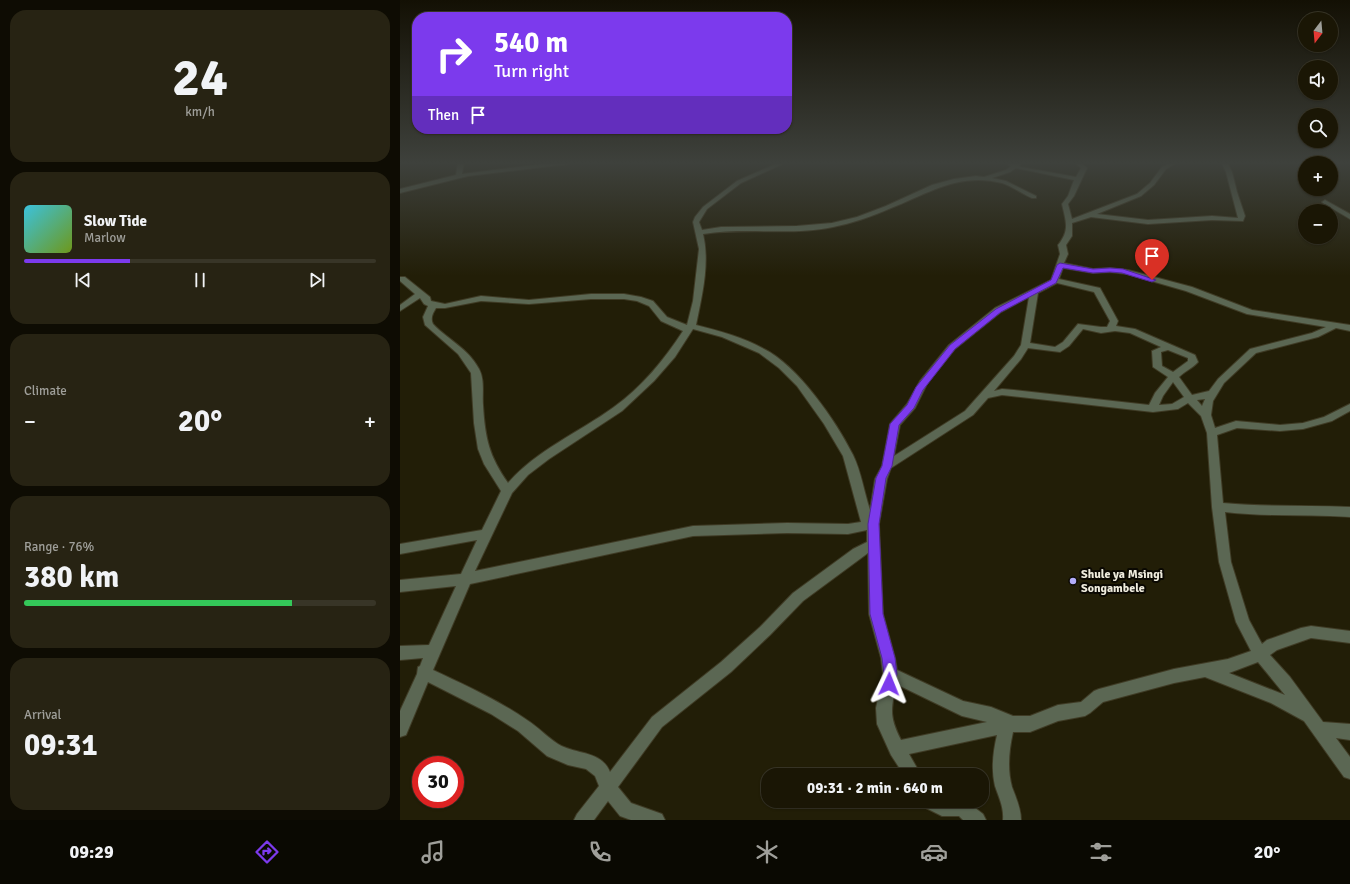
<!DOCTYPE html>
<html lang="en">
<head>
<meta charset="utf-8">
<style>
	:root { --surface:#1a1605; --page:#272313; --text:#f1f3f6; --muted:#9f9f9a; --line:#383527; --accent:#7c3aed }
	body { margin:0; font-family:Signika,sans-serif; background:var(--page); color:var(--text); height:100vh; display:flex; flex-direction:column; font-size:15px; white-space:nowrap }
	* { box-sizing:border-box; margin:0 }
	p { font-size:13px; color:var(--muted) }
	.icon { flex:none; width:22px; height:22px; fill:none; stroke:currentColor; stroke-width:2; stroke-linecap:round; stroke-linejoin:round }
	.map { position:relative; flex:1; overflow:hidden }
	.details { display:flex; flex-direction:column; gap:10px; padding:10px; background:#0e0c03; width:400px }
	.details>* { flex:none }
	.banner { position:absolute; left:12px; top:12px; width:380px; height:122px; border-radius:16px; box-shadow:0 1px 3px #0004,0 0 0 1px var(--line); background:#7c3aed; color:#fff; overflow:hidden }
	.needle { width:26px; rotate:196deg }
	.fabs { position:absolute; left:898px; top:12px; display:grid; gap:8px }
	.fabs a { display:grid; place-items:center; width:40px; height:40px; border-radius:50%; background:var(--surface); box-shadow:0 1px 3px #0004,0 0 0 1px var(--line); font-size:20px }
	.speed { position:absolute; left:12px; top:756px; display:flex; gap:8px; font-size:20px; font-weight:700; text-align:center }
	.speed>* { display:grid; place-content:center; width:52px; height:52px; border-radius:50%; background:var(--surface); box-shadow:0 1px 3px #0004,0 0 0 1px var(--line); line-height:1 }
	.speed .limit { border:6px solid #d22; background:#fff; color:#111 }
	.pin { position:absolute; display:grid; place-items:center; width:34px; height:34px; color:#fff; margin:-41px -17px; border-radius:50% 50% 50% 0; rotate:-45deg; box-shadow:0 0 4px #0007 }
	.pin .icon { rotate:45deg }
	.me { position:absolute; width:44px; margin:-22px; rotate:2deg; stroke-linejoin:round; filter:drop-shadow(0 0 3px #0008) }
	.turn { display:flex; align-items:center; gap:14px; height:84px; padding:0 16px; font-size:18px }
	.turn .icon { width:52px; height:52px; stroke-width:2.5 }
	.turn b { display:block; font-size:28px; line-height:34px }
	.then { display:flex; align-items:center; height:38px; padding:0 16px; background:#0003; gap:8px; font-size:15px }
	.big { font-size:30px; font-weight:700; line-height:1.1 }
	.details .widget { flex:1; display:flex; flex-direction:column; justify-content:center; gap:6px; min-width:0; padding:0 14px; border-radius:16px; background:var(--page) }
	.details .dial { align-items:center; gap:0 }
	.dial b { font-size:52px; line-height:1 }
	.song { display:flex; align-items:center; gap:12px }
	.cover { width:48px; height:48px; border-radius:6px; background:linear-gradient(135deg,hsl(190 70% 55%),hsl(80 70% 35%)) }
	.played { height:4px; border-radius:2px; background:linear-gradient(90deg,var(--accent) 30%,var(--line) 30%) }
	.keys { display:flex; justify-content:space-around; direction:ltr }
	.heat { display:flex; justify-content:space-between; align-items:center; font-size:22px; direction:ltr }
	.charge { height:6px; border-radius:3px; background:linear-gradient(90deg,#34c759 76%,var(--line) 0) }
	.trip { position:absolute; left:361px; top:768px; width:228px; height:40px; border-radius:16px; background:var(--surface); box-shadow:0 1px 3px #0004,0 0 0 1px var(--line); font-weight:700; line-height:40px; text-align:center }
	.tabs { display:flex; height:64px; justify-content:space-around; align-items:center; background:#0a0902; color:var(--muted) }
	.tabs .icon { width:28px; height:28px }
	.tabs .on { color:var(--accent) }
	.tabs b { font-size:18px; color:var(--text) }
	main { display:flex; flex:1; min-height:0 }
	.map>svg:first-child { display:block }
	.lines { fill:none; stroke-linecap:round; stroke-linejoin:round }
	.minor-casing { stroke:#3f3b25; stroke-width:2 }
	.minor { fill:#5b6753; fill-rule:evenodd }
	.route { fill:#7c3aed; stroke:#51269a }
	.poi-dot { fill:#b3adf9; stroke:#0a0802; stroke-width:1.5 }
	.labels { text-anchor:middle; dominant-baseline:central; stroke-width:4; stroke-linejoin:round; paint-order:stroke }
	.near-poi-label { font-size:12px; font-weight:bold; fill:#efecde; stroke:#0a0802; text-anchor:start }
</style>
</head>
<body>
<main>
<section class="details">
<div class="widget dial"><b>24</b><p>km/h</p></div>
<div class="widget">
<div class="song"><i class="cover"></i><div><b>Slow Tide</b><p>Marlow</p></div></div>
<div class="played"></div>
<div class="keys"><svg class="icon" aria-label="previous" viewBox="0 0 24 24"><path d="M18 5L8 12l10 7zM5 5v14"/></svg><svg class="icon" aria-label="pause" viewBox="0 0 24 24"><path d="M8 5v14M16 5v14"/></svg><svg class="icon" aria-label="next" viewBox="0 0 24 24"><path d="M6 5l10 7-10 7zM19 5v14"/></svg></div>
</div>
<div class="widget"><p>Climate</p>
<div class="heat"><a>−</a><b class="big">20°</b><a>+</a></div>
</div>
<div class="widget"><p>Range · 76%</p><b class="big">380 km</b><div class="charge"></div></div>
<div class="widget"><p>Arrival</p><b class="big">09:31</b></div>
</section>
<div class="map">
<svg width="950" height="820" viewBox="0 0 950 820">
	<rect width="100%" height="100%" fill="#221e07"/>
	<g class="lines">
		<defs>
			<path id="minor" d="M 58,162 L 64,162 L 62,174 L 158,162 L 172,162 L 169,164 L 68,176 L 0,193 L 0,189 L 56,175 Z
				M 380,162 L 387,162 L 341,183 L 307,209 L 299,222 L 302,230 L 321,227 L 397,226 L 432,223 L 457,217 L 486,206 L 532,185 L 554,179 L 576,176 L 584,177 L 606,170 L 611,166 L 602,162 L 614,164 L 620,162 L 622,163 L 619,166 L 621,167 L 676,177 L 681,168 L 674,162 L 680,162 L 687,168 L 674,196 L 668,204 L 672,219 L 737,194 L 750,183 L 762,167 L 772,162 L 778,162 L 766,169 L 754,185 L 741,196 L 697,214 L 748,220 L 812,216 L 838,218 L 826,172 L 821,162 L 827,162 L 832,172 L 837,192 L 845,216 L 843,221 L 812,220 L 748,224 L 691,217 L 672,223 L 672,236 L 666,245 L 668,254 L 664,263 L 693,269 L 710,268 L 728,270 L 792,287 L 852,310 L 950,325 L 950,331 L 936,328 L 918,337 L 856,353 L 824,383 L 813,401 L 811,415 L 815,428 L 836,421 L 880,425 L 903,423 L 924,417 L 950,404 L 950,411 L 932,421 L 903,429 L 880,431 L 837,428 L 817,435 L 823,503 C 866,507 908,505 950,507 L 950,517 C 908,514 866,517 825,512 L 831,562 L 849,620 L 862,644 L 867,640 L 901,628 L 911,626 L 950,631 L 950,643 L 911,638 L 877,650 L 870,655 L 890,677 L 923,722 L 950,724 L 950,740 L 936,738 L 950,757 L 950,779 L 944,777 L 904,721 L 871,703 L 805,677 L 774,683 L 703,702 L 690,713 L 685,716 L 658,721 L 630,732 L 613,732 C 609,750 607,769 612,787 C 616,798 621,808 621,820 L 603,820 C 604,807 599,798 595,786 C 591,769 593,752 597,735 L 509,754 L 521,775 L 504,775 L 491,755 L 477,724 L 476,708 L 483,674 L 481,658 L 469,614 L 468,553 L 403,601 L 370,635 L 331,672 L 262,727 L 218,787 L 231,803 L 262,814 L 265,820 L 231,820 L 220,816 L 208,801 L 194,820 L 174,820 L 177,814 L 199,786 L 195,776 L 186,769 L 168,765 L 147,756 L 118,731 L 91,714 L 28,682 L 6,735 L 0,737 L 0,711 L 17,674 L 18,667 L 20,666 L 23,658 L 0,660 L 0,646 L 29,645 L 56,586 L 0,592 L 0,580 L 61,574 L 77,540 L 0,554 L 0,544 L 82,530 L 101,491 L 84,464 L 78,449 L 74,423 L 71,373 L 58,354 L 25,325 L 23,317 L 28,306 L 24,304 L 20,298 L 0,311 L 0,305 L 15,294 L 0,281 L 0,277 L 5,277 L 30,297 L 31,301 L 45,304 L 81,296 L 129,300 L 191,294 L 224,294 L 241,297 L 253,301 L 267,317 L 287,325 L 293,301 L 299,249 L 293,222 L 295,217 L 303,207 L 337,181 ZM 616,168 L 674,180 L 668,196 L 662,204 C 666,222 670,230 658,245 L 660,254 L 651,280 L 595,308 L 549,345 L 520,381 L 507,404 L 490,424 L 482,466 L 475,479 L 470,510 C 464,492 461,471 453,455 C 436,421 398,366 364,349 C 343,337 319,331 296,325 C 302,296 310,263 303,234 C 346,227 391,236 433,227 C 453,223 473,216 491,208 C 529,193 559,172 602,183 C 612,186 622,194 632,198 L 636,198 L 636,196 L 606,181 L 592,178 L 610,172 ZM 663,268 L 693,273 L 710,272 L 727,274 L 786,291 L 847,314 L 926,327 L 912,333 L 850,349 L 818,379 L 809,391 L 792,395 L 779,377 C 785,371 793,368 798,362 L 795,355 L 735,329 L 716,326 L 718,321 L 700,288 L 659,279 ZM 657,283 L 694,292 L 710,321 L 707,327 L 701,327 L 678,324 L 663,342 L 655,347 L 630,343 L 638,293 ZM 629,297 L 621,345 L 614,356 L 565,411 L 494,456 L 500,425 L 515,408 L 527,384 L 555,349 L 601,312 ZM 191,299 L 224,299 L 237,301 L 249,306 L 261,321 L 283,331 C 264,360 242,387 214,407 C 178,433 137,450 108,483 C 89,456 85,438 83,405 C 82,393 85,380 79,369 C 68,348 48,340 33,324 C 30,318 33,313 36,308 L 45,308 L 81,301 L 129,304 ZM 293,329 L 322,337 L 359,353 L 379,368 L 397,386 L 424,424 L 443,456 L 461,522 L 448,524 L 387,523 L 293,526 L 75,571 L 112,493 L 128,475 L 149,459 L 222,411 L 254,381 L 275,357 ZM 683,329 L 701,333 L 715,331 L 730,333 L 761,347 L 752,351 L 753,367 L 768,377 L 755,393 L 749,405 L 614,390 L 602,389 L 594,391 L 621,359 L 628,348 L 660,352 L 669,346 ZM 768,350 L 788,358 L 788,361 L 773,372 L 762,366 L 761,352 ZM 773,382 L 784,397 L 772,404 L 759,405 L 763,396 ZM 602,395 L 753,412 L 778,409 L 788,403 L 801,416 L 807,433 L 812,507 L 819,562 L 836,622 L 851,651 L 828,659 L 774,669 L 699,689 L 694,691 L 681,702 L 658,705 L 630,716 L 613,716 L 591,707 L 563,701 L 497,670 L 495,658 L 483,614 L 479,524 L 487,479 L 491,468 L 573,415 L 588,398 ZM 805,399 L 802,406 L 797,400 ZM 467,530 L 467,542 L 453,549 L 393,593 L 360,627 L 321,662 L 252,717 L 210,772 C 201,750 176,755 158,744 C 147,737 138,727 127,720 C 98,700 65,685 33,670 L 70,584 L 293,536 L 387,533 L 448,534 ZM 858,662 L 885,695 L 829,673 ZM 496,684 L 562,716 L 587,722 L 501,740 C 489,716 491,710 496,684 Z
				M 925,200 L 950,214 L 950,219 L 923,203 L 922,202 Z
				M 522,801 L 566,801 L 583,814 L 586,820 L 563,820 L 559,816 L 542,816 L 524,807 Z"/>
		</defs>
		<use href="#minor" class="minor-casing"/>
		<use href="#minor" class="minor"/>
	</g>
	<linearGradient id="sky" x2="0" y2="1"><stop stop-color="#131004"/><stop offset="0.59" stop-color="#3e413c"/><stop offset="1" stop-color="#3e413c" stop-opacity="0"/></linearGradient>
	<rect width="950" height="276" fill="url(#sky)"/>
	<path class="route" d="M 660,263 L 693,269 L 710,268 L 723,269 L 756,280 L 752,282 L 722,273 L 710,272 L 693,273 L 663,268 L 656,283 L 601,312 L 555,349 L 523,390 L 514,408 L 499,425 L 492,466 L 486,478 L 479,524 L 483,614 L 495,658 L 497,674 L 493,688 L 489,690 L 484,688 L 482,684 L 484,674 L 482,658 L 470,614 L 468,524 L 476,478 L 482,466 L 490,424 L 507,405 L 516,387 L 550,345 L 596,309 L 651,280 L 657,265 Z"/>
	<circle class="poi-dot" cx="673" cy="581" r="4"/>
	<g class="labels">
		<g class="near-poi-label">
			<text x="681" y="574">Shule ya Msingi<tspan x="681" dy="14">Songambele</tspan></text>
		</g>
	</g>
</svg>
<div class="fabs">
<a><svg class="needle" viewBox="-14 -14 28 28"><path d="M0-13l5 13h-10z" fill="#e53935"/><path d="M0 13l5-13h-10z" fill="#9f9f9a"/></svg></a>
<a><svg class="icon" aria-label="sound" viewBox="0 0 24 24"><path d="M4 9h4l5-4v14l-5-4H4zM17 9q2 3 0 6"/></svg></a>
<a><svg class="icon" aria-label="search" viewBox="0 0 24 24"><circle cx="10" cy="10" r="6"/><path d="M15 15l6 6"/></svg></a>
<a>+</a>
<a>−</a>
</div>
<div class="speed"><div class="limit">30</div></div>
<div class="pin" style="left:752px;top:280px;background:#d93025"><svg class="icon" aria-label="arrive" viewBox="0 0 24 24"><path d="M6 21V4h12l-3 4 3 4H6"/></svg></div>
<svg class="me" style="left:489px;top:684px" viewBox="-20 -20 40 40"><path d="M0-17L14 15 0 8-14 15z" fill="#7c3aed" stroke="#fff" stroke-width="4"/></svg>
<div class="trip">09:31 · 2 min · 640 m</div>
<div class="banner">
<div class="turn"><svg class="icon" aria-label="right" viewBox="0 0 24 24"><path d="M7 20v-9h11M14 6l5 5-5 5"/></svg><div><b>540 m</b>Turn right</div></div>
<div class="then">Then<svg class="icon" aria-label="arrive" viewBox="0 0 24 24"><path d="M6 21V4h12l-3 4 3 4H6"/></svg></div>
</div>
</div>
</main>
<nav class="tabs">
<b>09:29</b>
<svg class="icon on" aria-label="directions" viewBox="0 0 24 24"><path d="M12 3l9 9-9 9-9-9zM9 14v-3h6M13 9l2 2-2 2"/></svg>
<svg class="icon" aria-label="music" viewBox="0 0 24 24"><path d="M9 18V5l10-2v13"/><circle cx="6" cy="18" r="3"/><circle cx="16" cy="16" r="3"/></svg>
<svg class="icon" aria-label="phone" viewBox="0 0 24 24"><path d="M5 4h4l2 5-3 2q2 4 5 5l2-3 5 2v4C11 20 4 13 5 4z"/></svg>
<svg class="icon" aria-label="climate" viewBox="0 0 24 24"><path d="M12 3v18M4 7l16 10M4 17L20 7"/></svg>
<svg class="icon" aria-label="car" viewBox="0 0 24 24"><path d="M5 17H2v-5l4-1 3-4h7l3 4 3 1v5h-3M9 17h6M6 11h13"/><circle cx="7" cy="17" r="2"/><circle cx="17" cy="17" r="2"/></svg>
<svg class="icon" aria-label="filters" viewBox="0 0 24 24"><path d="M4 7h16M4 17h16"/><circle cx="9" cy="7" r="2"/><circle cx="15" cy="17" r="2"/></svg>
<b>20°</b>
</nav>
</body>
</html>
